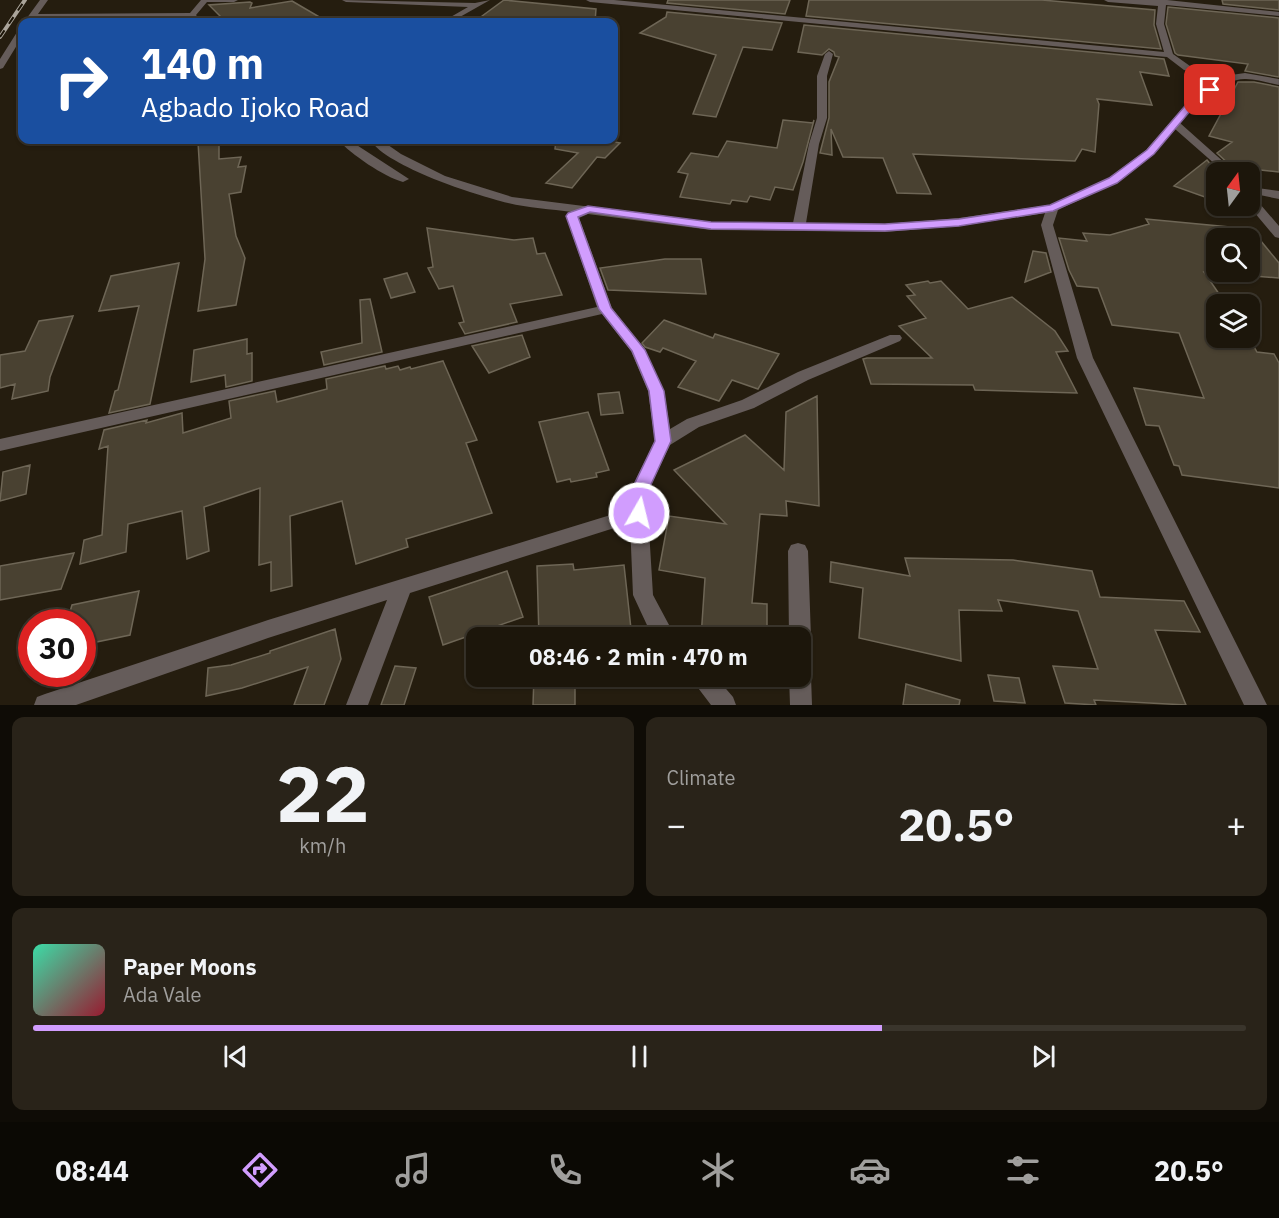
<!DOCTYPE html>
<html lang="en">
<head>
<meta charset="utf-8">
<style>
	:root { --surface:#1c160b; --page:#292319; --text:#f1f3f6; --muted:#a09f9d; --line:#3a352c; --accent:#d19dfe }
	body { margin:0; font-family:"IBM Plex Sans",sans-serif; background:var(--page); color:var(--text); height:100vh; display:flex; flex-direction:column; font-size:22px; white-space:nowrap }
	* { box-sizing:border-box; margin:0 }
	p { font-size:20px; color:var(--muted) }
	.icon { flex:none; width:33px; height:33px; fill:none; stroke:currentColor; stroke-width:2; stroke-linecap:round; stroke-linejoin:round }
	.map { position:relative; height:705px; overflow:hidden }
	.side { display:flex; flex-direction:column; gap:12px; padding:12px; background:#0f0c06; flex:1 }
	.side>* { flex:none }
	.guide { position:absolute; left:18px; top:18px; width:600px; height:126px; border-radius:12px; box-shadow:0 2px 4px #0004,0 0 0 2px var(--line); background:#1a4fa0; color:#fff; overflow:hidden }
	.needle { width:39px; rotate:15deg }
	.tools { position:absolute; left:1206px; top:162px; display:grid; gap:12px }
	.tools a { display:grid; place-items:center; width:54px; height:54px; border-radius:12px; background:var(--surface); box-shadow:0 2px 4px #0004,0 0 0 2px var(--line); font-size:30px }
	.speed { position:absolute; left:18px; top:609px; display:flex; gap:12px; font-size:30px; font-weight:700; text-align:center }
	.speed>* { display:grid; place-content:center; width:78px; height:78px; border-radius:50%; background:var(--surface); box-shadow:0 2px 4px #0004,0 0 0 2px var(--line); line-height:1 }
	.speed .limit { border:9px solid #d22; background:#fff; color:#111 }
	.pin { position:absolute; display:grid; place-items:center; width:51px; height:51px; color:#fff; margin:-26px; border-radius:12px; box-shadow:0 3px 9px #0006 }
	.me { position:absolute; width:66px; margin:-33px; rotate:8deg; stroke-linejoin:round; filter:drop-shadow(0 0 4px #0008) }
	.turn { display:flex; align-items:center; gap:21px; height:126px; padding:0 24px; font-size:27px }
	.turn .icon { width:78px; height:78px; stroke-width:2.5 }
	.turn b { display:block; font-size:42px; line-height:51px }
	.big { font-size:45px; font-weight:700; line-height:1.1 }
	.side .widget { flex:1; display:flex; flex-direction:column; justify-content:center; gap:9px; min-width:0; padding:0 21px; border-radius:12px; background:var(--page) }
	.side .dial { align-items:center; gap:0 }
	.dial b { font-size:78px; line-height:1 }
	.song { display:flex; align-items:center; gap:18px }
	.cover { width:72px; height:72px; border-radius:9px; background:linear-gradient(135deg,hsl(160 70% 55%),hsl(350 70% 35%)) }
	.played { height:6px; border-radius:3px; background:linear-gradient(90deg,var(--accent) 70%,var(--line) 70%) }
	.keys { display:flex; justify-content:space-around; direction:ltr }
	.heat { display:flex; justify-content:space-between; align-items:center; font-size:33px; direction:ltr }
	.side .tiles { flex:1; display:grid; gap:12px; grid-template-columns:1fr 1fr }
	.widget:last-child { grid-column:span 2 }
	.trip { position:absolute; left:466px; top:627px; width:345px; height:60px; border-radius:12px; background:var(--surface); box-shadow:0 2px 4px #0004,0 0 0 2px var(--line); font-weight:700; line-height:60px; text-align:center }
	.tabs { display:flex; height:96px; justify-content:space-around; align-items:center; background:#0b0904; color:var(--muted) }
	.tabs .icon { width:42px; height:42px }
	.tabs .active { color:var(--accent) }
	.tabs b { font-size:27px; color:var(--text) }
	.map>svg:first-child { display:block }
	.building { fill:#494131; stroke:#6e6656; stroke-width:1.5; fill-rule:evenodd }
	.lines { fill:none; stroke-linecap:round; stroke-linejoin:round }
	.street { fill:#655c5a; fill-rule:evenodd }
	.rail-casing { stroke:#aba59b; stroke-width:4 }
	.rail { stroke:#1b1407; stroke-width:2; stroke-dasharray:8; stroke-linecap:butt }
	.route { fill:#d19dfe; stroke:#8866a5; stroke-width:1.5 }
</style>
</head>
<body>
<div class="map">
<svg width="1279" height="705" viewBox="0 0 1279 705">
	<rect width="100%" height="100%" fill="#251d0f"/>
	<path class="building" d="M 504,0 L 596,9 L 595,22 L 474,22 Z
		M 668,0 L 790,0 L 785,14 L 667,3 Z
		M 809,0 L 1042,0 L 1155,10 L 1154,25 L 1161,49 L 806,16 Z
		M 1222,0 L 1279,0 L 1279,10 L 1223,4 Z
		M 292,1 L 328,22 L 226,22 L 209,5 L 250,2 L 252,3 L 250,8 Z
		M 1168,7 L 1279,18 L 1279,77 L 1245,71 L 1248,64 L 1178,55 L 1175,53 L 1166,24 Z
		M 667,12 L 782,23 L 772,50 L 743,47 L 716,117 L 693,114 L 716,55 L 640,33 L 666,17 Z
		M 804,25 L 1164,59 L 1169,76 L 1140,72 L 1152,105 L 1097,99 L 1099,104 L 1095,152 L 1082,149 L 1075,161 L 913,154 L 931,194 L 897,193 L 883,158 L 843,157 L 831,129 L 832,155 L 820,153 L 829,118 L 829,82 L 839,57 L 835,56 L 834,52 L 829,49 L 822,55 L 798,52 Z
		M 1238,82 L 1254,82 L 1279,87 L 1279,172 L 1232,167 L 1217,153 L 1232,142 L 1209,136 Z
		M 783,120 L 813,123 L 814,120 L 803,162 L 793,190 L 775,187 L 770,200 L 750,196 L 747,202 L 732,200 L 730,204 L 680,197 L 688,174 L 678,172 L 691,153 L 718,157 L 727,141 L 777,148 Z
		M 219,140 L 219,159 L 241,157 L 238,167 L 246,166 L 241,192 L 229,194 L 236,236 L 245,258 L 236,305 L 198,311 L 205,259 L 198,142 Z
		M 556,140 L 611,140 L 610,141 L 620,143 L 605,158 L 597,157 L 572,188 L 546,183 L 578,153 L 555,149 Z
		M 1207,160 L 1216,171 L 1216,201 L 1174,186 Z
		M 1146,219 L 1251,229 L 1279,263 L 1279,278 L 1204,272 L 1226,304 L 1216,304 L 1216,338 L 1249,338 L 1257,352 L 1274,354 L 1279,363 L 1279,488 L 1182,475 L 1179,466 L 1174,465 L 1159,426 L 1146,425 L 1134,388 L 1204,398 L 1179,333 L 1112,325 L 1098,288 L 1077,286 L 1069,270 L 1059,238 L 1087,241 L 1083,233 L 1110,235 L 1149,224 ZM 1216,238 L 1250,238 L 1250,272 L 1216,272 Z
		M 427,228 L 514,240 L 533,238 L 537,254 L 545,253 L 562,295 L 510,304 L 517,322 L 465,334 L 459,323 L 464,322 L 453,286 L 439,289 L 428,268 L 433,267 Z
		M 1033,251 L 1046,253 L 1051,272 L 1025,282 Z
		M 665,259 L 701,259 L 706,294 L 608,290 L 600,268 Z
		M 179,263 L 150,404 L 109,413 L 115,391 L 118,390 L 139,306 L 99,311 L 111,276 Z
		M 407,273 L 415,292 L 391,298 L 384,279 Z
		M 928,281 L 930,283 L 941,281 L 968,309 L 1012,297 L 1055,331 L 1068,351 L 1056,352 L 1077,393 L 975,390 L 973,385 L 871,384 L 863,359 L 867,358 L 932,358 L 899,326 L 926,318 L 907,296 L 915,295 L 906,285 Z
		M 370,299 L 382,352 L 324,365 L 321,352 L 362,343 L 360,300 Z
		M 73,316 L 50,377 L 48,391 L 12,399 L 15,384 L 0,388 L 0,355 L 25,351 L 39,321 Z
		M 664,320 L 713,338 L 715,334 L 779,354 L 758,389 L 732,380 L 719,401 L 678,387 L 696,361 L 663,348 L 660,352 L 645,347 L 642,343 Z
		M 522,335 L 530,357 L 489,373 L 472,346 Z
		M 247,339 L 247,354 L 252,353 L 252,381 L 226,387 L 225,375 L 191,382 L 194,350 Z
		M 443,361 L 477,440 L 466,443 L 492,513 L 406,539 L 408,547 L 356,564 L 342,501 L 290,516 L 292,586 L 271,591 L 271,562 L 259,565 L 260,488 L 204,507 L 209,551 L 187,559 L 182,511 L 128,524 L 126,552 L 80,564 L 84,540 L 102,535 L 108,446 L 99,449 L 104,430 L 147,420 L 146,423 L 182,413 L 183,433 L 231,418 L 229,401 L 275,391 L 277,402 L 327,389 L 326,379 L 385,366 L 386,369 L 398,366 L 400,370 L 410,367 L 411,369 Z
		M 619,392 L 623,413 L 601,415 L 598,394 Z
		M 817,396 L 819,506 L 786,501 L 787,516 L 760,514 L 752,603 L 767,604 L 767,638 L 701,638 L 705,578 L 659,570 L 669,516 L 726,524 L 674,470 L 745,435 L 784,470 L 786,412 Z
		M 588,412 L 609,470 L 596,473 L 597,477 L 571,482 L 570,479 L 557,482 L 539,422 Z
		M 30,465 L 26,494 L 0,501 L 3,472 Z
		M 74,553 L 61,589 L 0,600 L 0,566 Z
		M 905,558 L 1013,560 L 1092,571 L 1100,597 L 1184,601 L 1200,632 L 1155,630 L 1186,705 L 1094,700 L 1096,705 L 1065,703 L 1053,666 L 1098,669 L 1078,611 L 998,600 L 1002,611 L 959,610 L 961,661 L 859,638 L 863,588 L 830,582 L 831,562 L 910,576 Z
		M 573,564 L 574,570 L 624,565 L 632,638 L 539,638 L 537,566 Z
		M 507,571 L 523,617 L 443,645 L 429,597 Z
		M 139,591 L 130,635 L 82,645 L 82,622 L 67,622 L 72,605 Z
		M 335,629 L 341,659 L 324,705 L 294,705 L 308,667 L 242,688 L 206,696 L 208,668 L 231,665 L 270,653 L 270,651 Z
		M 395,666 L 416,668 L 404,705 L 381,705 Z
		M 988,675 L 1019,678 L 1025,703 L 994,701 Z
		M 534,676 L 575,676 L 575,705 L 533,705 Z
		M 906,684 L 960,700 L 959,705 L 903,705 Z"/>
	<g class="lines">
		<path class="street" d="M 40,0 L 48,0 L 38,14 L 190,13 L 201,0 L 238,0 L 234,2 L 207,2 L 196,15 L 202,22 L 194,22 L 190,17 L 35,18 L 32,22 L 24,22 Z
			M 342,0 L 475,3 L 490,0 L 451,22 L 442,22 L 468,7 L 346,2 Z
			M 586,0 L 614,0 L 1164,52 L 1156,24 L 1158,6 L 1108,2 L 1104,0 L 1167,0 L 1279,12 L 1279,16 L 1166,5 L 1164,24 L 1173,54 L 1190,66 L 1231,75 L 1245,73 L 1279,79 L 1279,85 C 1268,83 1257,79 1246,79 C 1223,78 1194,107 1180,123 L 1235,172 L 1224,172 L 1175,129 C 1138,173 1109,186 1058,210 L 1053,225 L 1093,358 L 1267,705 L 1244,705 L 1077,358 L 1041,225 L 1045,213 L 959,226 L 885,232 L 711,230 L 588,214 L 579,218 L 612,308 L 645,350 L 664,391 L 670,429 L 687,419 L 742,400 L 798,372 L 890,335 L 900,335 L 902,338 L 900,341 L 808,380 L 754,408 L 699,427 L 670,445 L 649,489 L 648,513 L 653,595 L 676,638 L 653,638 L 633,595 L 630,523 L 410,593 L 368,705 L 346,705 L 387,600 L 268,638 L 76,705 L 34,705 L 37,697 L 45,694 L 268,620 L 630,509 L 631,489 L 655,441 L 648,391 L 631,351 L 602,314 L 0,451 L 0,439 L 597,307 L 566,216 L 572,212 C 551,209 528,208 508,203 C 475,195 388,167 370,140 L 381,140 L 401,154 L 445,176 L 512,197 L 711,222 L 793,223 L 809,144 L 817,118 L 817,76 L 825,54 L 829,51 L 833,54 L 827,76 L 827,118 L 819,144 L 806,223 L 885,224 L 959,218 L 1050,205 L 1109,178 L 1146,150 L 1190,100 L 1223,79 L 1184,70 L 1167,57 L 590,2 Z
			M 19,29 L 22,29 L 22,37 L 3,68 L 0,69 L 0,59 Z
			M 338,140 L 349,140 L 409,179 L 403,182 C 384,177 351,154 338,140 Z
			M 1250,187 L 1279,191 L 1279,199 L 1250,193 Z
			M 1250,195 L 1254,197 L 1279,226 L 1279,238 L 1275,237 L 1249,206 Z
			M 798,543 L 805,545 L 808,551 L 811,638 L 807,645 L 801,647 L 801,638 L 789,638 L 788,551 L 791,545 Z
			M 801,666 L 808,669 L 811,676 L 812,705 L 790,705 L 789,676 L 801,676 Z
			M 689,676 L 715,676 L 733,697 L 736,705 L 711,705 Z"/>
		<defs>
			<path id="rail" d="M 0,37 L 25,0"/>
		</defs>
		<use href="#rail" class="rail-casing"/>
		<use href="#rail" class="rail"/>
	</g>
	<path class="route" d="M 1207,88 L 1215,90 L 1196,104 L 1154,154 L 1117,183 L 1053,211 L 959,226 L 885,231 L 711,229 L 590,212 L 578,217 L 611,308 L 645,350 L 664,391 L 671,441 L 649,489 L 647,513 L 645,518 L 639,520 L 633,518 L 630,513 L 632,489 L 655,441 L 649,391 L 632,351 L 599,309 L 566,216 L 568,213 L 588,206 L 711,222 L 885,224 L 959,219 L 1050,205 L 1109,178 L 1147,150 L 1190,100 Z"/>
</svg>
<div class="tools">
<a><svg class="needle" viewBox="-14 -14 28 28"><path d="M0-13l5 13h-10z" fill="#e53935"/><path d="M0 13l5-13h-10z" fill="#a09f9d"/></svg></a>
<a><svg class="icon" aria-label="search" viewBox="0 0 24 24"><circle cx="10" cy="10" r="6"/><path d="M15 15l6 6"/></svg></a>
<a><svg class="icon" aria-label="layers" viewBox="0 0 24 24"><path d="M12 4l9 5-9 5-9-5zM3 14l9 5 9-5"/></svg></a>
</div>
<div class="speed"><div class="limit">30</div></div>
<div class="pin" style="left:1210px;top:90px;background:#d93025"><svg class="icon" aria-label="arrive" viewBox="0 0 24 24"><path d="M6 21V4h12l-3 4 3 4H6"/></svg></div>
<svg class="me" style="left:639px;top:513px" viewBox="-20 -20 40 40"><circle r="17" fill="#d19dfe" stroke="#fff" stroke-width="3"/><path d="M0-11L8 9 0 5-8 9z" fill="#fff"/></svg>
<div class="trip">08:46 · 2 min · 470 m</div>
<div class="guide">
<div class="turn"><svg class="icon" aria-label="right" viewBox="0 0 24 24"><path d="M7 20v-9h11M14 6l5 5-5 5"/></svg><div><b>140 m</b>Agbado Ijoko Road</div></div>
</div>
</div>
<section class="side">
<div class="tiles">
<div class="widget dial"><b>22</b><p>km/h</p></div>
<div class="widget"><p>Climate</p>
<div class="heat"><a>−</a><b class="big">20.5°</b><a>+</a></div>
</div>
<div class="widget">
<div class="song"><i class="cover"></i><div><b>Paper Moons</b><p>Ada Vale</p></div></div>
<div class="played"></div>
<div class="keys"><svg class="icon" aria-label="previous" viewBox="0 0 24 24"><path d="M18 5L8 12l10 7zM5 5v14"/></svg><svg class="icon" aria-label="pause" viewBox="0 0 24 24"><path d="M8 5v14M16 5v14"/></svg><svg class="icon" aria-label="next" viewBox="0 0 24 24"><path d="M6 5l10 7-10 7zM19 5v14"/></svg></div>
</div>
</div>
</section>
<nav class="tabs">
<b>08:44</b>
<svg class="icon active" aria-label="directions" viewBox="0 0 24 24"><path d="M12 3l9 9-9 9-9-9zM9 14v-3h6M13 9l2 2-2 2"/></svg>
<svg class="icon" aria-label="music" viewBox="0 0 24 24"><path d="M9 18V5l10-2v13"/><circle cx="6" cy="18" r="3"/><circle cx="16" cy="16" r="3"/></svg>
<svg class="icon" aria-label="phone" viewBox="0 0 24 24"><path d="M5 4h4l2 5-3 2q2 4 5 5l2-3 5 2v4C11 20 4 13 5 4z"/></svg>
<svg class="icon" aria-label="climate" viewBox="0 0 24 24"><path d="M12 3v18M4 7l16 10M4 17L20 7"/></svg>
<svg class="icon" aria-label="car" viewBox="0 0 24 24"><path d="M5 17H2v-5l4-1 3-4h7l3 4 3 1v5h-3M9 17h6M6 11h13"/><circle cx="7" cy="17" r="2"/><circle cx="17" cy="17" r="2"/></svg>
<svg class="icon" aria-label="filters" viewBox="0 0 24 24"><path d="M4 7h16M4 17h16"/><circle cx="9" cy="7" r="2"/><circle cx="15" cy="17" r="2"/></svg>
<b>20.5°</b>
</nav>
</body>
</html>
